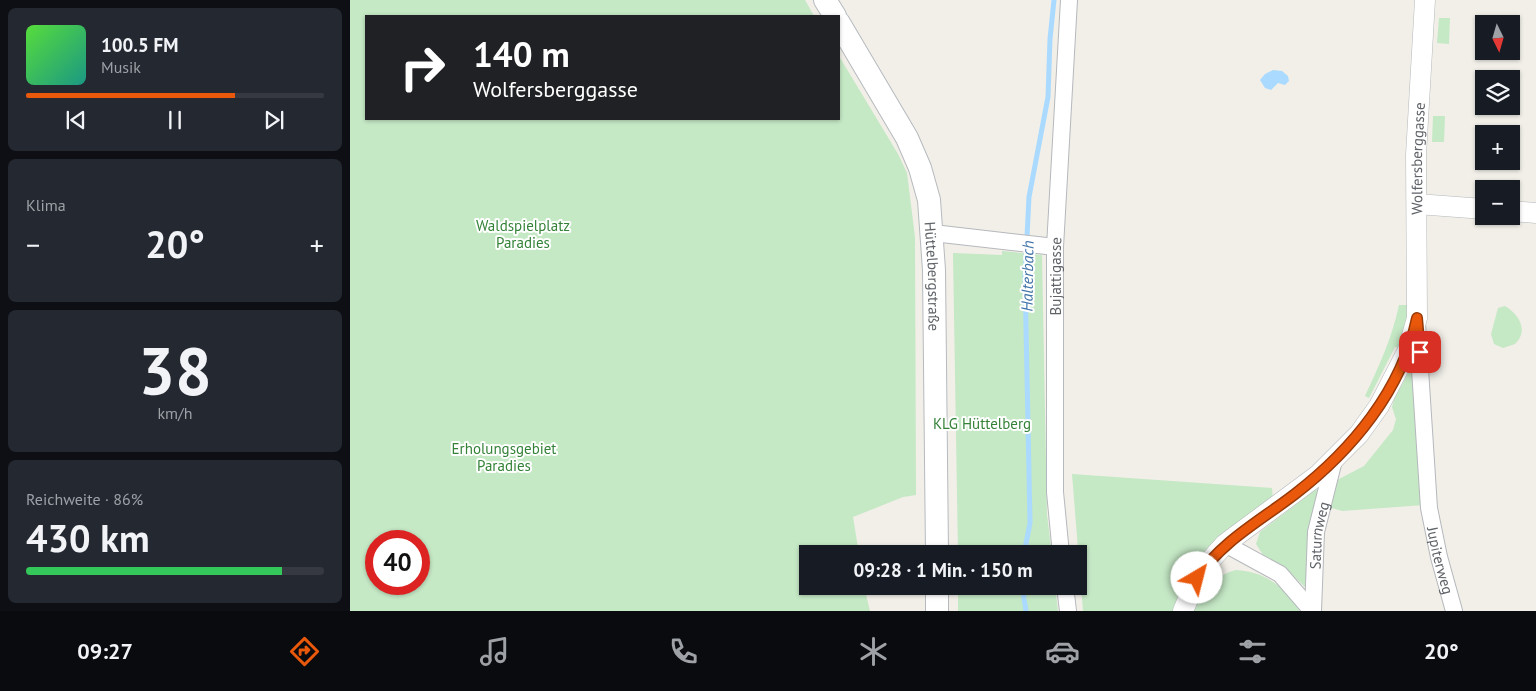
<!DOCTYPE html>
<html lang="de">
<head>
<meta charset="utf-8">
<style>
	:root { --surface:#171b24; --page:#242831; --text:#f1f3f6; --muted:#9ea1a6; --line:#363941; --accent:#ea580c }
	body { margin:0; font-family:"PT Sans",sans-serif; background:var(--page); color:var(--text); height:100vh; display:flex; flex-direction:column; font-size:19px; white-space:nowrap }
	* { box-sizing:border-box; margin:0 }
	p { font-size:16px; color:var(--muted) }
	.icon { flex:none; width:28px; height:28px; fill:none; stroke:currentColor; stroke-width:2; stroke-linecap:round; stroke-linejoin:round }
	.map { position:relative; flex:1; overflow:hidden }
	.details { display:flex; flex-direction:column; gap:8px; padding:8px; background:#0d0f14; width:350px }
	.details>* { flex:none }
	.guide { position:absolute; left:15px; top:15px; width:475px; height:105px; border-radius:0px; box-shadow:0 1px 4px #0004; background:#202124; color:#fff; overflow:hidden }
	.needle { width:32px; rotate:175deg }
	.tools { position:absolute; left:1125px; top:15px; display:grid; gap:10px }
	.tools a { display:grid; place-items:center; width:45px; height:45px; border-radius:0px; background:var(--surface); box-shadow:0 1px 4px #0004; font-size:25px }
	.speed { position:absolute; left:15px; top:530px; display:flex; gap:10px; font-size:25px; font-weight:700; text-align:center }
	.speed>* { display:grid; place-content:center; width:65px; height:65px; border-radius:50%; background:var(--surface); box-shadow:0 1px 4px #0004; line-height:1 }
	.speed .limit { border:8px solid #d22; background:#fff; color:#111 }
	.pin { position:absolute; display:grid; place-items:center; width:42px; height:42px; color:#fff; margin:-21px; border-radius:10px; box-shadow:0 2px 8px #0006 }
	.me { position:absolute; width:55px; margin:-28px; rotate:37deg; stroke-linejoin:round; filter:drop-shadow(0 0 4px #0008) }
	.turn { display:flex; align-items:center; gap:18px; height:105px; padding:0 25px; font-size:22px }
	.turn .icon { width:65px; height:65px; stroke-width:2.5 }
	.turn b { display:block; font-size:35px; line-height:42px }
	.big { font-size:38px; font-weight:600; line-height:1.1 }
	.details .card { flex:1; display:flex; flex-direction:column; justify-content:center; gap:8px; min-width:0; padding:0 18px; border-radius:8px; background:var(--page) }
	.details .dial { align-items:center; gap:0 }
	.dial b { font-size:65px; line-height:1 }
	.song { display:flex; align-items:center; gap:15px }
	.cover { width:60px; height:60px; border-radius:8px; background:linear-gradient(135deg,hsl(110 70% 55%),hsl(170 70% 35%)) }
	.played { height:5px; border-radius:2px; background:linear-gradient(90deg,var(--accent) 70%,var(--line) 70%) }
	.keys { display:flex; justify-content:space-around; direction:ltr }
	.heat { display:flex; justify-content:space-between; align-items:center; font-size:28px; direction:ltr }
	.charge { height:8px; border-radius:4px; background:linear-gradient(90deg,#34c759 86%,var(--line) 0) }
	.trip { position:absolute; left:449px; top:545px; width:288px; height:50px; border-radius:0px; background:var(--surface); box-shadow:0 1px 4px #0004; font-weight:600; line-height:50px; text-align:center }
	.menu { display:flex; height:80px; justify-content:space-around; align-items:center; background:#090b0e; color:var(--muted) }
	.menu .icon { width:35px; height:35px }
	.menu .selected { color:var(--accent) }
	.menu b { font-size:22px; color:var(--text) }
	main { display:flex; flex:1; min-height:0 }
	.map>svg:first-child { display:block }
	.green { fill:#c5e8c5; fill-rule:evenodd }
	.water { fill:#aadaff }
	.lines { fill:none; stroke-linecap:round; stroke-linejoin:round }
	.stream { stroke:#aadaff; stroke-width:5 }
	.minor-casing { stroke:#b5b8bc; stroke-width:18 }
	.tertiary-casing { stroke:#b5b8bc; stroke-width:21 }
	.secondary-casing { stroke:#b6babf; stroke-width:24 }
	.minor { stroke:#fff; stroke-width:16 }
	.tertiary { stroke:#fff; stroke-width:20 }
	.secondary { stroke:#fff; stroke-width:22 }
	.route-casing { stroke:#983908; stroke-width:12 }
	.route { stroke:#ea580c; stroke-width:9 }
	.labels { text-anchor:middle; dominant-baseline:central; stroke-width:4; stroke-linejoin:round; paint-order:stroke }
	.street-label { font-size:15px; fill:#5f6368; stroke:#fff }
	.park-label { font-size:15px; fill:#348238; stroke:#fff }
	.water-label { font-size:16px; font-style:italic; fill:#4174aa; stroke:#fff }
</style>
</head>
<body>
<main>
<section class="details">
<div class="card">
<div class="song"><i class="cover"></i><div><b>100.5 FM</b><p>Musik</p></div></div>
<div class="played"></div>
<div class="keys"><svg class="icon" aria-label="previous" viewBox="0 0 24 24"><path d="M18 5L8 12l10 7zM5 5v14"/></svg><svg class="icon" aria-label="pause" viewBox="0 0 24 24"><path d="M8 5v14M16 5v14"/></svg><svg class="icon" aria-label="next" viewBox="0 0 24 24"><path d="M6 5l10 7-10 7zM19 5v14"/></svg></div>
</div>
<div class="card"><p>Klima</p>
<div class="heat"><a>−</a><b class="big">20°</b><a>+</a></div>
</div>
<div class="card dial"><b>38</b><p>km/h</p></div>
<div class="card"><p>Reichweite · 86%</p><b class="big">430 km</b><div class="charge"></div></div>
</section>
<div class="map">
<svg width="1186" height="611" viewBox="0 0 1186 611">
	<rect width="100%" height="100%" fill="#f1efe8"/>
	<path class="green" d="M 0,0 L 455,0 L 464,16 L 16,16 L 16,119 L 489,119 L 489,56 L 548,154 L 557,173 L 565,237 L 566,495 L 553,497 L 503,517 L 509,554 L 458,554 L 458,586 L 514,586 L 520,611 L 0,611 ZM 26,541 L 69,541 L 69,584 L 26,584 Z
		M 1089,18 L 1100,18 L 1099,44 L 1087,43 Z
		M 1083,116 L 1095,116 L 1094,142 L 1082,142 Z
		M 652,251 L 692,255 L 697,515 L 702,554 L 608,554 L 603,253 L 652,255 Z
		M 1049,305 L 1057,305 L 1059,315 L 1049,348 L 1045,347 L 1019,398 L 1015,396 C 1029,366 1042,338 1049,305 Z
		M 1155,306 C 1169,314 1179,331 1165,344 L 1153,348 L 1144,344 L 1141,334 L 1148,308 Z
		M 1062,366 L 1074,505 L 992,511 L 979,507 L 987,480 L 1014,466 L 1043,430 L 1046,419 L 1042,407 L 1044,399 Z
		M 722,474 L 922,488 L 923,501 L 827,611 L 733,611 Z
		M 966,489 L 968,492 C 959,524 956,553 957,586 L 955,587 L 933,566 L 913,555 L 906,544 L 910,532 Z
		M 886,570 C 916,572 933,586 950,611 L 843,611 C 852,588 862,577 886,570 Z
		M 608,586 L 705,586 L 708,611 L 608,611 Z"/>
	<path class="water" d="M 923,70 L 932,71 L 938,76 L 939,81 L 935,85 L 928,83 L 921,90 L 915,88 L 910,80 L 915,74 Z"/>
	<g class="lines">
		<path class="stream" d="M 674,554 L 680,523 L 675,277 L 679,197 L 698,97 L 700,39 L 704,0
			M 672,586 L 676,611"/>
		<defs>
			<g id="minor">
				<path d="M 583,233 L 705,247"/>
				<path id="s1" d="M 1067,323 L 1079,508 L 1089,557 L 1104,611"/>
				<path d="M 875,544 L 930,574 L 962,611"/>
				<path id="s2" d="M 711,554 L 705,492 L 705,247 L 719,0"/>
				<path d="M 715,586 L 718,611"/>
				<path id="s3" d="M 963,611 L 966,532 L 984,460"/>
			</g>
			<g id="tertiary">
				<path d="M 1067,204 L 1134,209"/>
				<path d="M 1161,211 L 1186,213"/>
				<path id="s4" d="M 833,611 L 847,578 L 857,564 L 875,544 L 968,475 L 1009,434 L 1029,406 L 1058,350 L 1067,318 L 1066,155 L 1075,0"/>
			</g>
			<g id="secondary">
				<path d="M 475,0 L 485,16"/>
				<path id="s5" d="M 489,23 L 557,138 L 570,168 L 579,200 L 584,270 L 587,554"/>
				<path d="M 587,586 L 587,611"/>
			</g>
		</defs>
		<use href="#minor" class="minor-casing"/>
		<use href="#tertiary" class="tertiary-casing"/>
		<use href="#secondary" class="secondary-casing"/>
		<use href="#minor" class="minor"/>
		<use href="#tertiary" class="tertiary"/>
		<use href="#secondary" class="secondary"/>
	</g>
	<g class="lines">
		<defs>
			<path id="route" d="M 847,578 C 872,541 910,521 945,494 C 1002,450 1052,390 1067,318 L 1070,352"/>
		</defs>
		<use href="#route" class="route-casing"/>
		<use href="#route" class="route"/>
	</g>
	<g class="labels">
		<g class="street-label">
			<text stroke="none"><textPath href="#s4" startOffset="544">Wolfersberggasse</textPath></text>
			<text stroke="none"><textPath href="#s5" startOffset="276">Hüttelbergstraße</textPath></text>
			<text stroke="none"><textPath href="#s2" startOffset="278">Bujattigasse</textPath></text>
			<text stroke="none"><textPath href="#s3" startOffset="76">Saturnweg</textPath></text>
			<text stroke="none"><textPath href="#s1" startOffset="239">Jupiterweg</textPath></text>
		</g>
		<g class="park-label">
			<text x="173" y="225">Waldspielplatz<tspan x="173" dy="17">Paradies</tspan></text>
			<text x="632" y="423">KLG Hüttelberg</text>
			<text x="154" y="448">Erholungsgebiet<tspan x="154" dy="17">Paradies</tspan></text>
		</g>
		<g class="water-label">
			<text transform="translate(677 276) rotate(-89)">Halterbach</text>
		</g>
	</g>
</svg>
<div class="tools">
<a><svg class="needle" viewBox="-14 -14 28 28"><path d="M0-13l5 13h-10z" fill="#e53935"/><path d="M0 13l5-13h-10z" fill="#9ea1a6"/></svg></a>
<a><svg class="icon" aria-label="layers" viewBox="0 0 24 24"><path d="M12 4l9 5-9 5-9-5zM3 14l9 5 9-5"/></svg></a>
<a>+</a>
<a>−</a>
</div>
<div class="speed"><div class="limit">40</div></div>
<div class="pin" style="left:1070px;top:352px;background:#d93025"><svg class="icon" aria-label="arrive" viewBox="0 0 24 24"><path d="M6 21V4h12l-3 4 3 4H6"/></svg></div>
<svg class="me" style="left:847px;top:578px" viewBox="-20 -20 40 40"><circle r="19" fill="#fff"/><path d="M0-13L10 11 0 6-10 11z" fill="#ea580c"/></svg>
<div class="trip">09:28 · 1 Min. · 150 m</div>
<div class="guide">
<div class="turn"><svg class="icon" aria-label="right" viewBox="0 0 24 24"><path d="M7 20v-9h11M14 6l5 5-5 5"/></svg><div><b>140 m</b>Wolfersberggasse</div></div>
</div>
</div>
</main>
<nav class="menu">
<b>09:27</b>
<svg class="icon selected" aria-label="directions" viewBox="0 0 24 24"><path d="M12 3l9 9-9 9-9-9zM9 14v-3h6M13 9l2 2-2 2"/></svg>
<svg class="icon" aria-label="music" viewBox="0 0 24 24"><path d="M9 18V5l10-2v13"/><circle cx="6" cy="18" r="3"/><circle cx="16" cy="16" r="3"/></svg>
<svg class="icon" aria-label="phone" viewBox="0 0 24 24"><path d="M5 4h4l2 5-3 2q2 4 5 5l2-3 5 2v4C11 20 4 13 5 4z"/></svg>
<svg class="icon" aria-label="climate" viewBox="0 0 24 24"><path d="M12 3v18M4 7l16 10M4 17L20 7"/></svg>
<svg class="icon" aria-label="car" viewBox="0 0 24 24"><path d="M5 17H2v-5l4-1 3-4h7l3 4 3 1v5h-3M9 17h6M6 11h13"/><circle cx="7" cy="17" r="2"/><circle cx="17" cy="17" r="2"/></svg>
<svg class="icon" aria-label="filters" viewBox="0 0 24 24"><path d="M4 7h16M4 17h16"/><circle cx="9" cy="7" r="2"/><circle cx="15" cy="17" r="2"/></svg>
<b>20°</b>
</nav>
</body>
</html>
